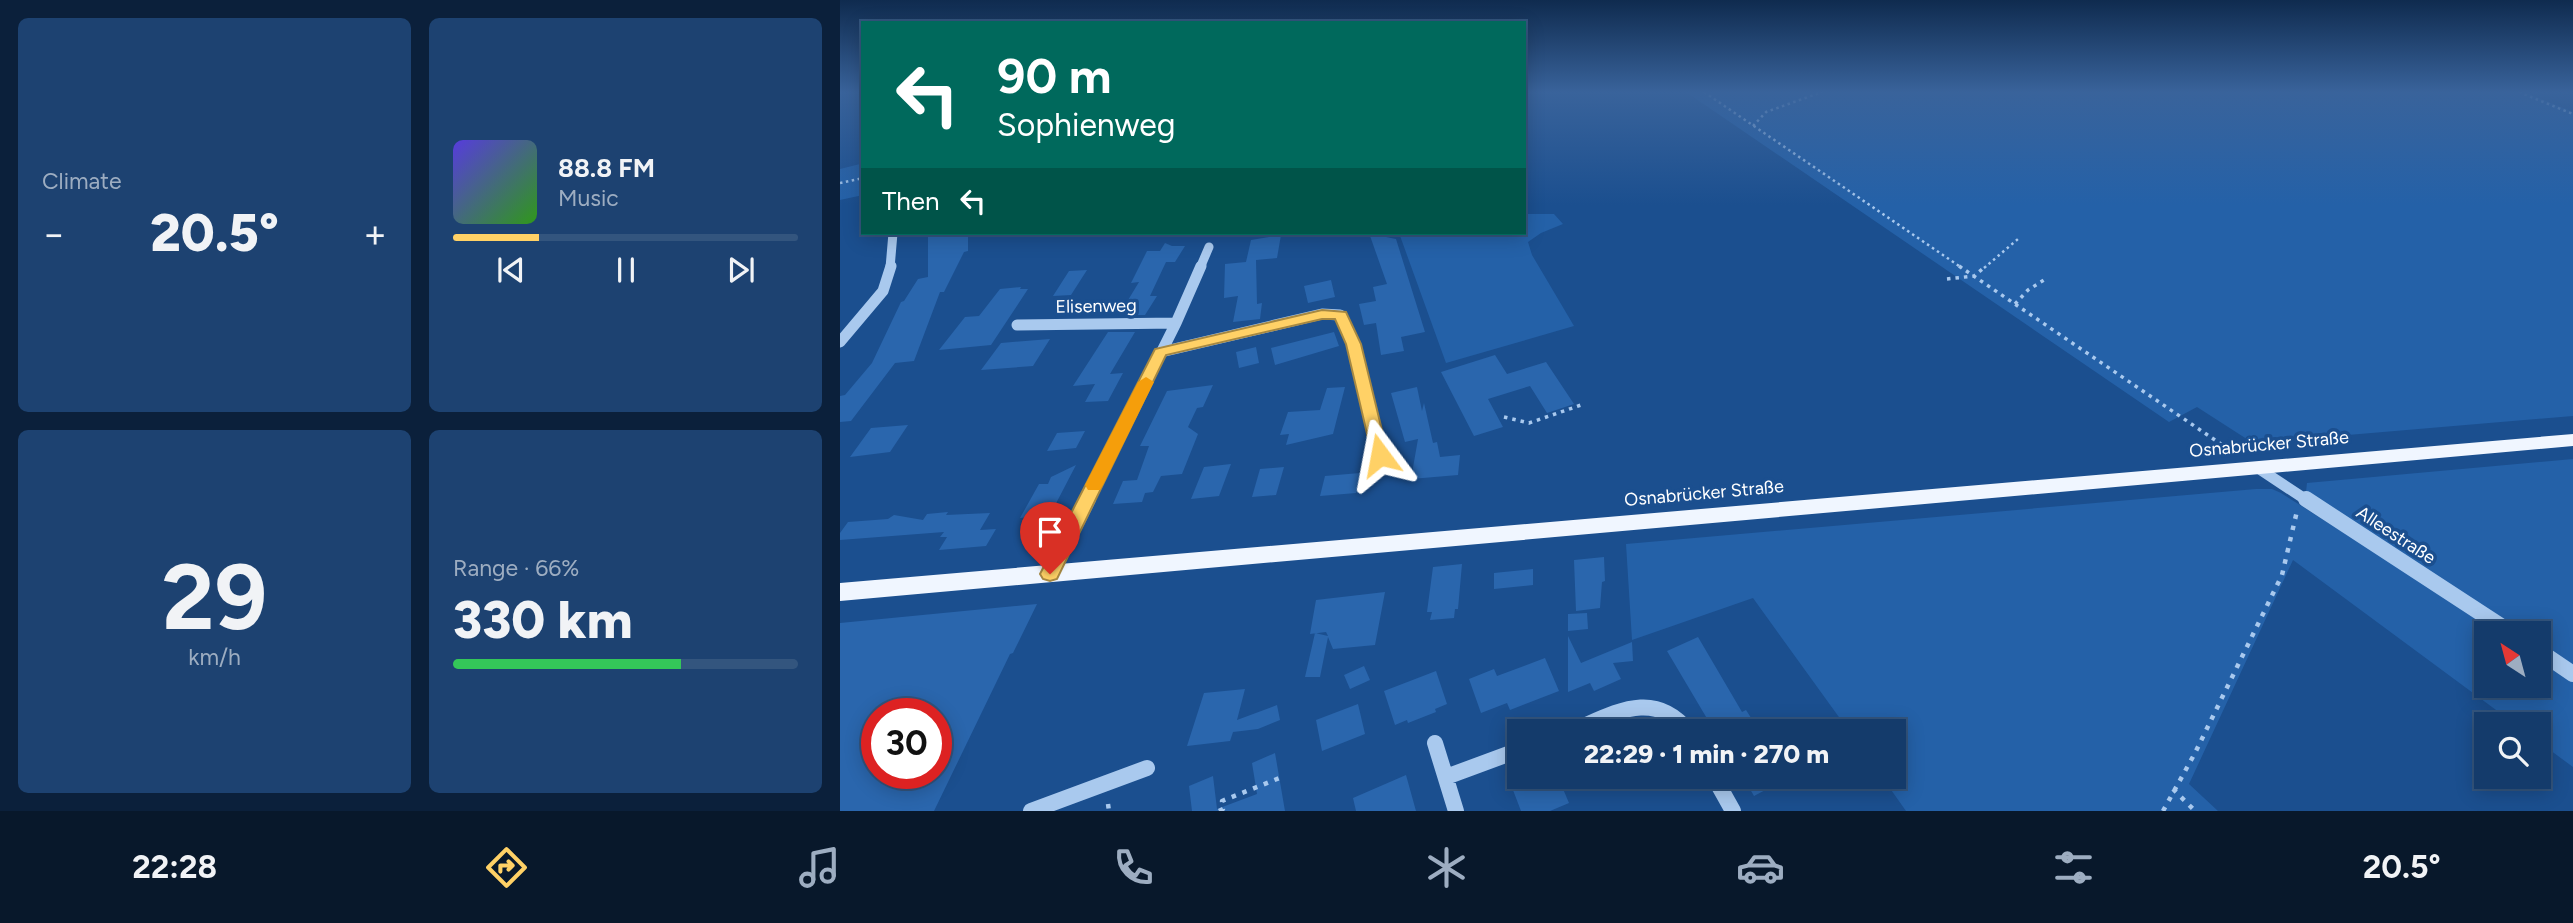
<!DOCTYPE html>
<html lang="en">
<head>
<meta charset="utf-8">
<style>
	:root { --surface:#143b6b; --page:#1d4271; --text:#f1f3f6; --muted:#9dadc1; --line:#33557e; --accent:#ffd166 }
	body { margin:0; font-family:Figtree,sans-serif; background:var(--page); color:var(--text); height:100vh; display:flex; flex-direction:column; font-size:26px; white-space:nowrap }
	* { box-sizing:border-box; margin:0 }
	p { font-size:23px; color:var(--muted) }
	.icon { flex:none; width:38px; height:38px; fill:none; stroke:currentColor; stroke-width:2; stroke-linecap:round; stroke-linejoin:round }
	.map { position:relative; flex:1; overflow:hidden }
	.side { display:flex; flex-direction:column; gap:18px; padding:18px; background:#0b203b; width:840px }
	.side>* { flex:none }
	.guide { position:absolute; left:21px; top:21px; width:665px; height:214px; border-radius:0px; box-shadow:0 4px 18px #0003,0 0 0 2px var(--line); background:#00695c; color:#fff; overflow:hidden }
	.needle { width:46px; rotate:324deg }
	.controls { position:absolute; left:1634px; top:621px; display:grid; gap:14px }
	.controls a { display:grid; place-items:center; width:77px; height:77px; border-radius:0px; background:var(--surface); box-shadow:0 4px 18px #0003,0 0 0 2px var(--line); font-size:35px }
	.speed { position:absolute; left:21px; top:698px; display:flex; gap:14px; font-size:35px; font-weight:700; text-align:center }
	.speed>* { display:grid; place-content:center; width:91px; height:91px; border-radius:50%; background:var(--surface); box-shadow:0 4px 18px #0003,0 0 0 2px var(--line); line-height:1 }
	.speed .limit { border:10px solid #d22; background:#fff; color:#111 }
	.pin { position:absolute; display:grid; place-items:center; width:60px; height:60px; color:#fff; margin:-72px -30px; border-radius:50% 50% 50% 0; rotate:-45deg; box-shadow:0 0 7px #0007 }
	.pin .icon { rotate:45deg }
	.me { position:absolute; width:77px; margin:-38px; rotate:347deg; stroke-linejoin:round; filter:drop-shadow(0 0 5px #0008) }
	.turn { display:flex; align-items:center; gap:24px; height:147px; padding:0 21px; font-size:32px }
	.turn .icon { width:91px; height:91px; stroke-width:2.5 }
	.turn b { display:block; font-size:49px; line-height:60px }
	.then { display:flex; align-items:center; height:66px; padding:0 21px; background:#0003; gap:14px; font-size:26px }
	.big { font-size:52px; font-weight:800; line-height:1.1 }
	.side .card { flex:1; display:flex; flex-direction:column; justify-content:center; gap:10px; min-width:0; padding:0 24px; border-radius:10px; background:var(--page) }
	.side .dial { align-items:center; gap:0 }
	.dial b { font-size:91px; line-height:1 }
	.song { display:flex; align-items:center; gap:21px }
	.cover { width:84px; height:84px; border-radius:10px; background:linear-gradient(135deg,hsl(250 70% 55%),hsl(110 70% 35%)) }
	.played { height:7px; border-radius:4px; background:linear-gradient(90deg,var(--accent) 25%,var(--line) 25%) }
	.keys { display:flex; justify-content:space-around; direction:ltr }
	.heat { display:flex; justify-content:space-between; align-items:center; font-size:38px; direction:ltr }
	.charge { height:10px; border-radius:5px; background:linear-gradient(90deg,#34c759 66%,var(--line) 0) }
	.side .tiles { flex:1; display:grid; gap:18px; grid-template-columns:repeat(2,1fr) }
	.trip { position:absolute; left:667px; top:719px; width:399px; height:70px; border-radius:0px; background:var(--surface); box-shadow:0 4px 18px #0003,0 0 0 2px var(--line); font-weight:800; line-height:70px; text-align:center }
	.dock { display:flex; height:112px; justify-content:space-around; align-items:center; background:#08182b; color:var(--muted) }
	.dock .icon { width:49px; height:49px }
	.dock .selected { color:var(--accent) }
	.dock b { font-size:32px; color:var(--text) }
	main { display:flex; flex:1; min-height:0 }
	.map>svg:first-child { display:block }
	.green { fill:#2461a8 }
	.building { fill:#2a66ad; fill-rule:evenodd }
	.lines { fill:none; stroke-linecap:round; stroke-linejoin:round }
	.path-far2 { stroke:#a9c9ee; stroke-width:2.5; stroke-dasharray:2.5 3.5; stroke-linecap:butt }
	.path-far1 { stroke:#a9c9ee; stroke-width:3.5; stroke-dasharray:3.5 5; stroke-linecap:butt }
	.path { stroke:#a9c9ee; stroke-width:4.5; stroke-dasharray:4.5 7; stroke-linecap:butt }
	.minor-far2 { stroke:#a9c9ee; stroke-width:9 }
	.minor-far1 { stroke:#a9c9ee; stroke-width:11 }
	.minor { stroke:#a9c9ee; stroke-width:16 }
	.major { fill:#f0f6ff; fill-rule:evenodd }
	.route { fill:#ffd166; stroke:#a68842; stroke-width:2 }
	.slow { fill:#f59e0b }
	.labels { text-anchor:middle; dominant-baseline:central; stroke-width:7; stroke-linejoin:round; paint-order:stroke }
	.street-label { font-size:18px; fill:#fff; stroke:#1b4f8f }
</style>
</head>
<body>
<main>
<section class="side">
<div class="tiles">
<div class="card"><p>Climate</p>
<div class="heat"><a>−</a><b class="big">20.5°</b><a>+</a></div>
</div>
<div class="card">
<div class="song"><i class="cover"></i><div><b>88.8 FM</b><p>Music</p></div></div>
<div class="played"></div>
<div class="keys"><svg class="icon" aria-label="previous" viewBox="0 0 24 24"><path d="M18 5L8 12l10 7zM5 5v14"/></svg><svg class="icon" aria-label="pause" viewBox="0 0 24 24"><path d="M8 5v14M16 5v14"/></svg><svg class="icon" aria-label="next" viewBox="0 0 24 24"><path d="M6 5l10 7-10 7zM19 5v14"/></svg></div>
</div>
<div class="card dial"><b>29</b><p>km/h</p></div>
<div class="card"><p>Range · 66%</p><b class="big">330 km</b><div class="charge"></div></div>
</div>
</section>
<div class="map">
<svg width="1733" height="811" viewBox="0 0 1733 811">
	<rect width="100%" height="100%" fill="#1b4f8f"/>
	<path class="green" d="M 846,92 L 1685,92 L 1733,112 L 1733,416 L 1413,443 L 1357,407 L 1329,422 Z
		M 23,159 L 23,195 L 0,200 L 0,169 L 20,164 Z
		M 684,214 L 714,214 L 723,224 L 701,233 L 688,242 L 692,255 L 734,326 L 606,363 L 559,233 L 684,233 Z
		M 1733,459 L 1733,668 L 1699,646 L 1699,634 L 1681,633 L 1466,492 L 1467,483 Z
		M 1416,489 L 1432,489 L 1441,493 L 1662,633 L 1647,634 L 1647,686 L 1699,686 L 1699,658 L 1733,681 L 1733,767 L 1699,742 L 1699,724 L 1675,724 L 1453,560 L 1349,784 L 1378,811 L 1066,811 L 1042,777 L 1054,777 L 1054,732 L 1009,731 L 913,598 L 792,640 L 786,544 Z"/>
	<path class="building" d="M 88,233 L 128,233 L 128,251 L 124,252 L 104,292 L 100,292 L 74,361 L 55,363 L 11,421 L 0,422 L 0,396 L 5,395 L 32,363 L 61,302 L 64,301 L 78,279 L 88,277 Z
		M 529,233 L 545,233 L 546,237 L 556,239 L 585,332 L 561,337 L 564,351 L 541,355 L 536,323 L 524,325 L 519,304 L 536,301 L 533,287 L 547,284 Z
		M 441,235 L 437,258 L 416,260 L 417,304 L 422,303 L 420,319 L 393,322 L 398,296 L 384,298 L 385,264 L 406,262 L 411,240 Z
		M 325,243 L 332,246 L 345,246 L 335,262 L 326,262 L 310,296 L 317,296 L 305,315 L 279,315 L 299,282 L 291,283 L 307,251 L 320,251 Z
		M 247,270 L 231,295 L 213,296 L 229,271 Z
		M 491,280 L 495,297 L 468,303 L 464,286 Z
		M 181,287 L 180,289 L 188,289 L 151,345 L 99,350 L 125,317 L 139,316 L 160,289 Z
		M 268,332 L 295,332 L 270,374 L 283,373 L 268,401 L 245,402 L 255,384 L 233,386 Z
		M 494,332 L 499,346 L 435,365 L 431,348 Z
		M 210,339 L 193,366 L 141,370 L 161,343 Z
		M 416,347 L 419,363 L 399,368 L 396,352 Z
		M 655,355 L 667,374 L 706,362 L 734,404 L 707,413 L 690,386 L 648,399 L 663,427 L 634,436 L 601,372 Z
		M 373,385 L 363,407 L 357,408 L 348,427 L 358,434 L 342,474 L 321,476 L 313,492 L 305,493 L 302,502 L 273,504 L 283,481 L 297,480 L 309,446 L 300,446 L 327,391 Z
		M 505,387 L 493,434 L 446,445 L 449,434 L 440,435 L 448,412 L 480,410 L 487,388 Z
		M 577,387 L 582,411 L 584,403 L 593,443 L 597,442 L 600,457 L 620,455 L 618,475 L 571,479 L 578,439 L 565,442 L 551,393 Z
		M 68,425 L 50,452 L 10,457 L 31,428 Z
		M 245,431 L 236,448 L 207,451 L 217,433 Z
		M 391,464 L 379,496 L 351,499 L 364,467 Z
		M 236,465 L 210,515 L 180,518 L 199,484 L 208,484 L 211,477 Z
		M 444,467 L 436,495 L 412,497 L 420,469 Z
		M 520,473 L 516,493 L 480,496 L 485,476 Z
		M 108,512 L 106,515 L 150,513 L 140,530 L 156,529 L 146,546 L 99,550 L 107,537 L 100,537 L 104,532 L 0,540 L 0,533 L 8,522 L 48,519 L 54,515 L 83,520 L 87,514 Z
		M 764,557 L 765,581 L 762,582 L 760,608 L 736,611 L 734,560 Z
		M 622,564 L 618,609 L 615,609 L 614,618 L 590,620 L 592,612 L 587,612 L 593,567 Z
		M 693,569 L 693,585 L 654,589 L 654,573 Z
		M 545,592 L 535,645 L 493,649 L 488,637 L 480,677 L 465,677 L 475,633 L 488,636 L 486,632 L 470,634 L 476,600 Z
		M 197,604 L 173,653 L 170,654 L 94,811 L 0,811 L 0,623 ZM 37,714 L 96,714 L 96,774 L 37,774 Z
		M 747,613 L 748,629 L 728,631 L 728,614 Z
		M 728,636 L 741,663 L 792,642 L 793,661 L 773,663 L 781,679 L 754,691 L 750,683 L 728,692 Z
		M 858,637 L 902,712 L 906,710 L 915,724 L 900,732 L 875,732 L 827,651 Z
		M 705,658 L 719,691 L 670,710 L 667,703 L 641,713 L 629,679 L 654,669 L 657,676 Z
		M 524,666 L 530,680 L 510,689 L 504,675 Z
		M 596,671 L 607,704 L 595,709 L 596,712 L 568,723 L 567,720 L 555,725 L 544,691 Z
		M 405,689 L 397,720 L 437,705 L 440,720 L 418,729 L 393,732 L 390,741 L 347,746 L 364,693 Z
		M 518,704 L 525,734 L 482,751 L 476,720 Z
		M 435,753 L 445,811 L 352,811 L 349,786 L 373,776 L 377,809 L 417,794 L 412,763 Z
		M 566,775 L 576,811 L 516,811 L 513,798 Z
		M 668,777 L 718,777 L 729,803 L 710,811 L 681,811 Z
		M 903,777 L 950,777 L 914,796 Z"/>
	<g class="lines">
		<path class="path-far2" d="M 864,92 L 1122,268
			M 1679,92 L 1733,114
			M 913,126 L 926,112 L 982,92
			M 0,183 L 23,178
			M 1144,268 L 1178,239"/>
		<path class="path-far1" d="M 1119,266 L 1397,455
			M 1107,279 L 1134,276 L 1146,266
			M 1175,304 L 1188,290 L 1204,280
			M 664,417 L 689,423 L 744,404"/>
		<path class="path" d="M 1333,789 L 1355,811
			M 268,804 L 269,811
			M 379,811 L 383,809 L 382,801 L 442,777
			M 1323,811 L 1355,753 L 1442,575 L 1457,511"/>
		<path class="minor-far2" d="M 50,268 L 53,233
			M 360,268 L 369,247"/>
		<path class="minor-far1" d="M 177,325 L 336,323
			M 0,342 L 43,291 L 51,266
			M 321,352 L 482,314 L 500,315 L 514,344 L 540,455
			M 1418,468 L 1468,501
			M 247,501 L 336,323 L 361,266"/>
		<path class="minor" d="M 1466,499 L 1673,634
			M 210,574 L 248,499
			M 1699,651 L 1733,674
			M 730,732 C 774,714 813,687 849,732
			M 595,743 L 616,811
			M 606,777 L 679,750
			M 874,777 L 893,811
			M 191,811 L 307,768"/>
		<path class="major" d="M 1733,434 L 1733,446 L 0,601 L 0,583 Z"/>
	</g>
	<linearGradient id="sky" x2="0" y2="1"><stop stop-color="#0f2b4f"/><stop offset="0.45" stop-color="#39639b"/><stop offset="1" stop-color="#39639b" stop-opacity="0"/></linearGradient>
	<rect width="1733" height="205" fill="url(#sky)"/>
	<path class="route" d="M 482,310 L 506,312 L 521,344 L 548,455 L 546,459 L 540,461 L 532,455 L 506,344 L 495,319 L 482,319 L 326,355 L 217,579 L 210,581 L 203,579 L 200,574 L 315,349 Z"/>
	<path class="slow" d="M 306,377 L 314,382 L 263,485 L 260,490 L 248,490 L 245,485 L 298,382 Z"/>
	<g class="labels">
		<g class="street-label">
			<text transform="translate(256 306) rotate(-1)">Elisenweg</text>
			<text transform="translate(1429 444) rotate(-5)">Osnabrücker Straße</text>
			<text transform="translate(864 493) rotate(-5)">Osnabrücker Straße</text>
			<text transform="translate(1556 535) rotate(33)">Alleestraße</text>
		</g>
	</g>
</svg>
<div class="controls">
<a><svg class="needle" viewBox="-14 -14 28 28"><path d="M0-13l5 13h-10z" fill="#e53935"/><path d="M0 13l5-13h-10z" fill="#9dadc1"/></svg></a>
<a><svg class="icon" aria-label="search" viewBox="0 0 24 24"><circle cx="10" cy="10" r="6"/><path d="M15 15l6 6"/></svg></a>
</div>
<div class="speed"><div class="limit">30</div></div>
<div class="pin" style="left:210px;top:574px;background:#d93025"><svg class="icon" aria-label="arrive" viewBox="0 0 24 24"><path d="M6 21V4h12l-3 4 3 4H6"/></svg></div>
<svg class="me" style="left:540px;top:455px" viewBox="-20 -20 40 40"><path d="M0-17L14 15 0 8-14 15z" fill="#ffd166" stroke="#fff" stroke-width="4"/></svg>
<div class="trip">22:29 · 1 min · 270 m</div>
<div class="guide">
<div class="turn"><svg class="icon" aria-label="left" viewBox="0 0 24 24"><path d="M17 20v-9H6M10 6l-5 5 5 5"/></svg><div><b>90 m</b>Sophienweg</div></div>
<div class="then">Then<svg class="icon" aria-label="left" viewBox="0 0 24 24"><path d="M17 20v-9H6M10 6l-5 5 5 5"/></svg></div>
</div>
</div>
</main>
<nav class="dock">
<b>22:28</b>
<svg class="icon selected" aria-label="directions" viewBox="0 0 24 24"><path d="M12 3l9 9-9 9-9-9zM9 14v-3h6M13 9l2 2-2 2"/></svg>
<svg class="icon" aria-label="music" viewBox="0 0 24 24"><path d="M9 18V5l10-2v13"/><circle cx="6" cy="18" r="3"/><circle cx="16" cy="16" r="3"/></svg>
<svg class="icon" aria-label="phone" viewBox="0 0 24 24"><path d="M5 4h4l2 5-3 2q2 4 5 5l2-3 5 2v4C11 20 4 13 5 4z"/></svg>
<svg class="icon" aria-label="climate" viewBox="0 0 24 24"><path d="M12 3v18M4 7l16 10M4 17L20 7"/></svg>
<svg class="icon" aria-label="car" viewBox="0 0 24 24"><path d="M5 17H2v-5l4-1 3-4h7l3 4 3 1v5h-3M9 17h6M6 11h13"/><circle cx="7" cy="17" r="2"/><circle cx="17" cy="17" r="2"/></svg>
<svg class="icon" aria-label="filters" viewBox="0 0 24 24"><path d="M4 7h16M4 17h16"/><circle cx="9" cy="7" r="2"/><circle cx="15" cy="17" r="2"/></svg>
<b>20.5°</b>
</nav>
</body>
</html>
